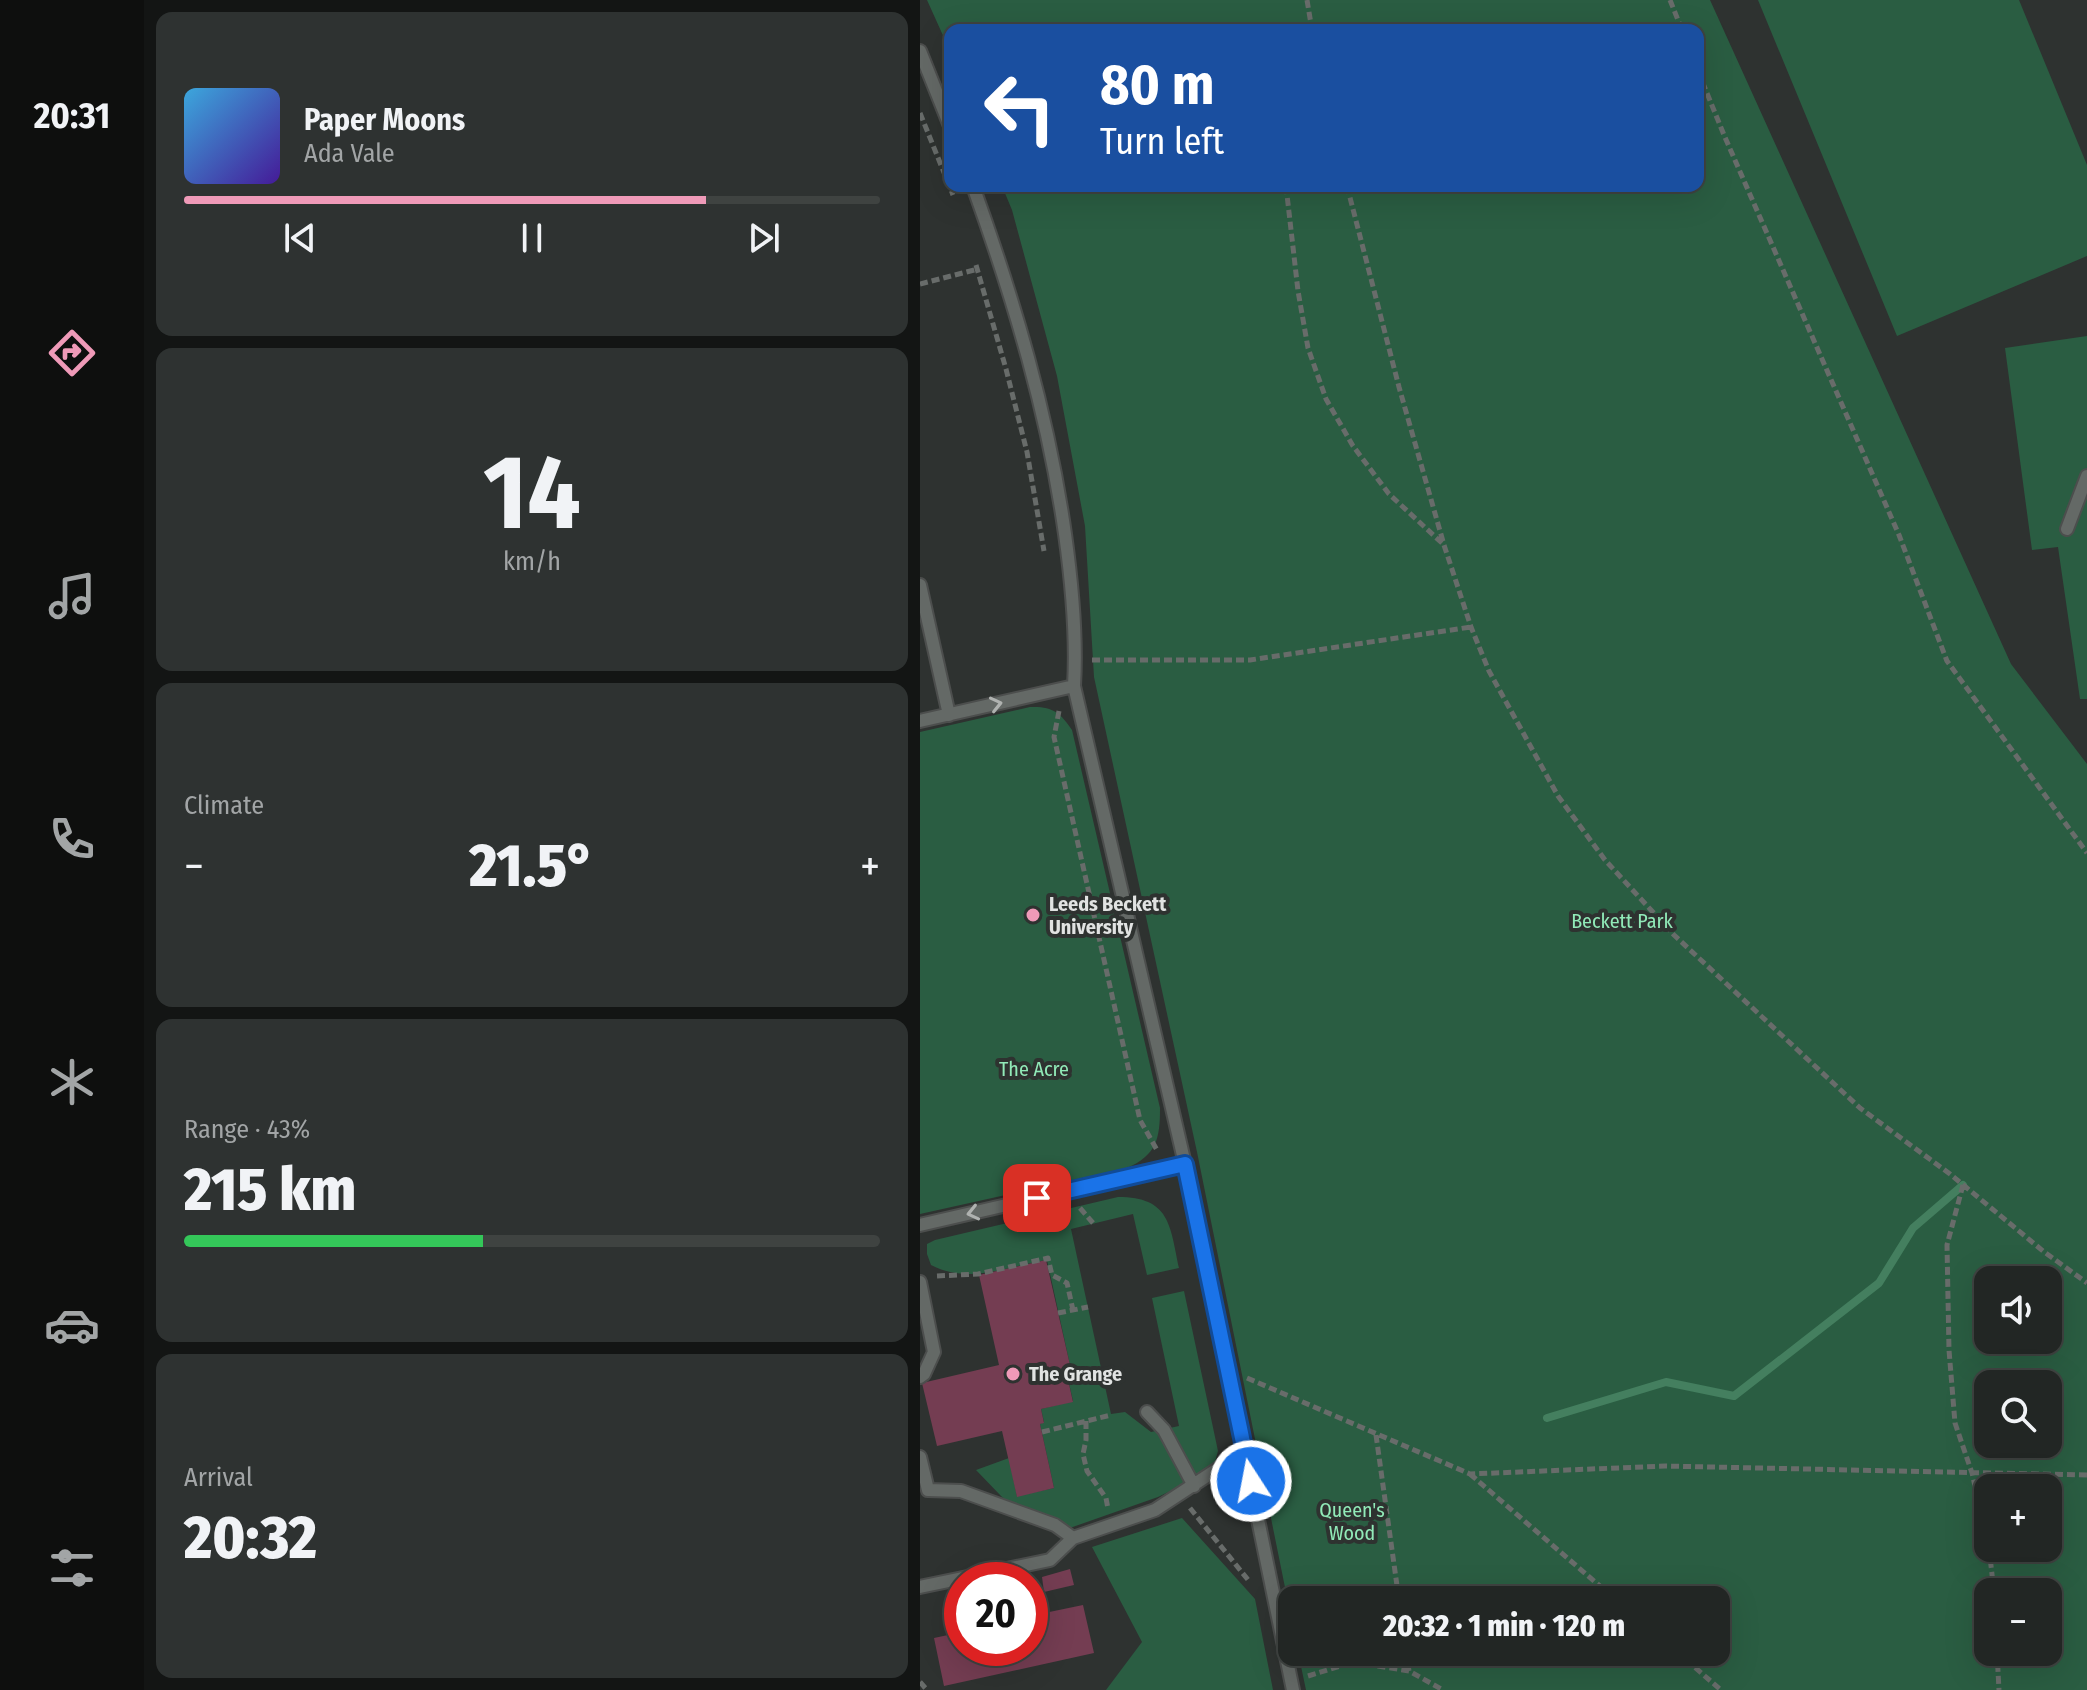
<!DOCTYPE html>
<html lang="en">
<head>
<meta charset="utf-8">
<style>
	:root { --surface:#222624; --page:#2e3231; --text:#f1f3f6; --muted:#a2a5a6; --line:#3f4341; --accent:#ef9ab8 }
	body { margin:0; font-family:"Fira Sans Condensed",sans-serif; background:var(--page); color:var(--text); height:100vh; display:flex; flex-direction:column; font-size:30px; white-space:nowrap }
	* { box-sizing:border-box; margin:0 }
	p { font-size:26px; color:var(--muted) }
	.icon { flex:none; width:44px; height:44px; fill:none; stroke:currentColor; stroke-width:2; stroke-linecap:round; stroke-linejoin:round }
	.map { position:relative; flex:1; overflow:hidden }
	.sheet { display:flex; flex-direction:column; gap:12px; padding:12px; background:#131514; width:776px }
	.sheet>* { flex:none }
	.banner { position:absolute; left:24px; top:24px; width:760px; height:168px; border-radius:16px; box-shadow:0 8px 32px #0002,0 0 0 2px var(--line); background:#1a4fa0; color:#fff; overflow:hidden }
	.buttons { position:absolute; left:1054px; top:1266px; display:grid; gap:16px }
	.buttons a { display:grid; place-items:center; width:88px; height:88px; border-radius:16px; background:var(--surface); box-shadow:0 8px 32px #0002,0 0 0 2px var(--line); font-size:40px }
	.speed { position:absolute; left:24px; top:1562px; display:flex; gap:16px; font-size:40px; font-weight:700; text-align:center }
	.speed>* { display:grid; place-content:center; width:104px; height:104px; border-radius:50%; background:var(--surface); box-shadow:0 8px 32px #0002,0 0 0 2px var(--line); line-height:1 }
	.speed .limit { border:12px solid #d22; background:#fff; color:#111 }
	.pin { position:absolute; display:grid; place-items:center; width:68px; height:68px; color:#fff; margin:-34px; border-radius:16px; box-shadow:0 4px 12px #0006 }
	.me { position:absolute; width:88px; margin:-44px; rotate:349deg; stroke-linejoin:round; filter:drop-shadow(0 0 6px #0008) }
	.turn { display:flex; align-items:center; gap:28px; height:168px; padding:0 24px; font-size:36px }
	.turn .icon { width:104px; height:104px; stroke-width:2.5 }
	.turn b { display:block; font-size:56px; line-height:68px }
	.big { font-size:60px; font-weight:800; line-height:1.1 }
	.sheet .card { flex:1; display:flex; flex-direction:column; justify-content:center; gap:12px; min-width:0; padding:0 28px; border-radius:16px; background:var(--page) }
	.sheet .dial { align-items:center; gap:0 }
	.dial b { font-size:104px; line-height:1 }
	.song { display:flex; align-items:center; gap:24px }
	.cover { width:96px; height:96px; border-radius:12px; background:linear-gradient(135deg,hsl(200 70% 55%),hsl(260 70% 35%)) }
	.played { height:8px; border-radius:4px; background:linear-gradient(90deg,var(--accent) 75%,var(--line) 75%) }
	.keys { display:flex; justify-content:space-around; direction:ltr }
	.heat { display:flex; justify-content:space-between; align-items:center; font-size:44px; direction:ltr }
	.charge { height:12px; border-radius:6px; background:linear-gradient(90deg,#34c759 43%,var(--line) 0) }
	.trip { position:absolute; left:358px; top:1586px; width:452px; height:80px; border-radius:16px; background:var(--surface); box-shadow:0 8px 32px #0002,0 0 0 2px var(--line); font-weight:800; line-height:80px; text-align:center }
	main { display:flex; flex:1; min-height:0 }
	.tab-bar { display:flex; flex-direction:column; width:144px; justify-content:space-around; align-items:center; background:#0e0f0e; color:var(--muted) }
	.tab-bar .icon { width:56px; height:56px }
	.tab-bar .current { color:var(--accent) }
	.tab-bar b { font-size:36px; color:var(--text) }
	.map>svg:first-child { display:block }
	.green { fill:#2a5d42; fill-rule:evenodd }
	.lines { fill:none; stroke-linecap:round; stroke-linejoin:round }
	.stream { stroke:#447f5f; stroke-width:8 }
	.building { fill:#743d52 }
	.service-casing { stroke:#4c4e4d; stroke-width:16 }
	.path { stroke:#686c6a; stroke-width:5; stroke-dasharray:8 4; stroke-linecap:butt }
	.service { stroke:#646966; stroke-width:12 }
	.oneway { stroke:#afb2b0 }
	.route-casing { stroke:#114b97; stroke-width:20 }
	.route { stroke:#1a73e8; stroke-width:14 }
	.poi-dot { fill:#ef9ab8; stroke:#2e3230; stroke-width:3 }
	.labels { text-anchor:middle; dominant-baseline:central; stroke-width:8; stroke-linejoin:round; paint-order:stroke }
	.poi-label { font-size:20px; font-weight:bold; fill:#e1e3e2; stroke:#2e3230; text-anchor:start }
	.park-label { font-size:20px; fill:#91eab8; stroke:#2e3230 }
</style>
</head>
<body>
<main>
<nav class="tab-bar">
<b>20:31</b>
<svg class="icon current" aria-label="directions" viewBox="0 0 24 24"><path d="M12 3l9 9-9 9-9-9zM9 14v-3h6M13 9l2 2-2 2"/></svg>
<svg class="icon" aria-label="music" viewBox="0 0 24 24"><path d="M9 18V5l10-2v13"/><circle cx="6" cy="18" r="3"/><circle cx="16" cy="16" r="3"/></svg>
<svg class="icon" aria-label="phone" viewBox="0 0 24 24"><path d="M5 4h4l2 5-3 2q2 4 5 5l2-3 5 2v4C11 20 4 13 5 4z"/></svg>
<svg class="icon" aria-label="climate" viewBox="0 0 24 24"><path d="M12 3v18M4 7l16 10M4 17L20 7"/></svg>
<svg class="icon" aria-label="car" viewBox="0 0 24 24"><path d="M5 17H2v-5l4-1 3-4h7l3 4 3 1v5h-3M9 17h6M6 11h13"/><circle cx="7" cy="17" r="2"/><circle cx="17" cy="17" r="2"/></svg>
<svg class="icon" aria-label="filters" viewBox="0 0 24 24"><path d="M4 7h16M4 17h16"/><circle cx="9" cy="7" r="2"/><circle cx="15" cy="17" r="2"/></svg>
</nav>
<section class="sheet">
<div class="card">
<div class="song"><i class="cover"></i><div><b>Paper Moons</b><p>Ada Vale</p></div></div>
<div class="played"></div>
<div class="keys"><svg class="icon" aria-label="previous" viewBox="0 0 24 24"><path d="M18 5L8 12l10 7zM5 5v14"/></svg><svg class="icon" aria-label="pause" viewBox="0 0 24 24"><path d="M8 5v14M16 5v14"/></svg><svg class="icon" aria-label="next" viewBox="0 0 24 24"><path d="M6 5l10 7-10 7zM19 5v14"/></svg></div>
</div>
<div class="card dial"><b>14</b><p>km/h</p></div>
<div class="card"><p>Climate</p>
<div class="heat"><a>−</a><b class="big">21.5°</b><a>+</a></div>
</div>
<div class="card"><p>Range · 43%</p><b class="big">215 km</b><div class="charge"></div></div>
<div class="card"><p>Arrival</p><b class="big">20:32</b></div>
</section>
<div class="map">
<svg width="1167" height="1690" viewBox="0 0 1167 1690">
	<rect width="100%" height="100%" fill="#2e3230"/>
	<path class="green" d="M 7,0 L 790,0 L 1091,664 L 1167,764 L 1167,1690 L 386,1690 L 378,1652 L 796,1652 L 796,1600 L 372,1600 L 372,1622 L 277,1152 L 174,677 L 165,526 L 137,376 L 92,210 L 82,186 L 778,186 L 778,30 L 30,30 L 30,51 ZM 1068,1280 L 1128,1280 L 1128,1340 L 1068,1340 ZM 1068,1384 L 1128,1384 L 1128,1444 L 1068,1444 ZM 1068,1488 L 1128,1488 L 1128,1548 L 1068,1548 ZM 1068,1592 L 1128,1592 L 1128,1652 L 1068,1652 Z
		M 838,0 L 1099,0 L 1167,165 L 1167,256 L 977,336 Z
		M 1167,336 L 1167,699 L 1160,699 L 1138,547 L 1112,550 L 1085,348 Z
		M 110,707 C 132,706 140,712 152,730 L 240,1108 C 240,1138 237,1155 207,1168 L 0,1214 L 0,732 Z
		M 198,1197 C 250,1197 250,1225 259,1268 L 227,1275 L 213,1214 L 151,1229 L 191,1414 L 205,1412 L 231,1432 L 259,1426 L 232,1298 L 264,1291 L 298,1451 L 294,1465 L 285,1474 L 238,1497 L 147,1529 L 98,1509 L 82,1497 L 56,1470 L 89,1458 L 97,1496 L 134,1488 L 120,1424 L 124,1422 L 121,1409 L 153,1401 L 145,1366 L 150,1365 L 127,1260 C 88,1266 49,1285 11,1265 L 7,1254 L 7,1244 L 15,1240 Z
		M 262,1518 L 335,1599 L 353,1690 L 186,1690 L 222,1642 L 172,1547 Z"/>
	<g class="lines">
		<path class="stream" d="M 627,1418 L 746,1382 L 814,1396 L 959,1283 L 993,1228 L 1043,1185"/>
	</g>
	<path class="building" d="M 126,1260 L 150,1365 L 145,1366 L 153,1402 L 121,1409 L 124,1423 L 120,1424 L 134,1488 L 97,1497 L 82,1431 L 17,1446 L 2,1383 L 79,1365 L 59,1275 Z
		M 150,1569 L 154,1585 L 124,1592 L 122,1577 Z
		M 163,1605 L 174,1653 L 24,1686 L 14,1638 L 42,1632 L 42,1648 L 110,1648 L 110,1616 Z"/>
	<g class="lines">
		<defs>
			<path id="service" d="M 0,51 L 30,126
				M 53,186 C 94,300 128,414 145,534 C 152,584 157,636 154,686 L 265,1164 L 373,1690
				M 1147,529 L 1167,476
				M 0,585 L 29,715
				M 0,721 L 154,686
				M 0,1225 L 265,1164
				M 0,1282 L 14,1352 L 4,1374 L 0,1377
				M 227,1412 L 244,1430 L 274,1486
				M 0,1457 L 8,1490 L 41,1491 L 135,1525 L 153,1538 L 235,1510 L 325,1451
				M 0,1587 L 130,1560 L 153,1538"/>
		</defs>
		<use href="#service" class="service-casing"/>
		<path class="path" d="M 387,0 L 392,30
			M 750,0 L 762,30
			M 778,71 L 804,135 L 979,535 L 1027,661 L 1167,853
			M 0,113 L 33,195
			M 366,186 L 378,291 L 388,348 L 406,399 L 433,446 L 469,494 L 523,544
			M 427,186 L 479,387 L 524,545 L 551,627 L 569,671 L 638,796 L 685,860 L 754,935 L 940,1108 L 1030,1174 L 1123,1251 L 1167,1283
			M 56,265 L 86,369 L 107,452 L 124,551
			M 0,284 L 58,269
			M 172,660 L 330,660 L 551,627
			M 139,711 L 134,737 L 220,1120 L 237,1150
			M 1043,1185 L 1027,1245 L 1029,1350 L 1035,1423 L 1052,1473 L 1068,1542
			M 160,1208 L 173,1223
			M 17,1276 L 58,1274 L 128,1258 L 132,1275 L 147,1283 L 153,1310
			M 138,1313 L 168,1307
			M 327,1378 L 550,1474 L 745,1466 L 1167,1475
			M 166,1421 L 166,1440 L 163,1454 L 167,1471 L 186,1498 L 188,1509
			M 122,1432 L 191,1415
			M 456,1435 L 479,1600
			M 550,1474 L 696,1600
			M 270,1508 L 329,1581
			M 1069,1548 L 1074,1592
			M 486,1652 L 489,1671
			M 757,1652 L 801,1690
			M 1077,1652 L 1079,1690
			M 388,1676 L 433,1662 L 489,1671 L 523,1690
			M 0,1682 L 7,1690"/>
		<use href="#service" class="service"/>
	</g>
	<defs><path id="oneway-chevron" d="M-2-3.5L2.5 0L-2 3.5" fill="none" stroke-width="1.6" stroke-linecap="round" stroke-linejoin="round" transform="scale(2)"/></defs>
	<g class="oneway">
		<use href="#oneway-chevron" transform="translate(76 704) rotate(-13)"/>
		<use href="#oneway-chevron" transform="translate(53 1213) rotate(167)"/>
	</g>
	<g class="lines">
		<defs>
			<path id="route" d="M 117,1198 L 265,1164 L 331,1481"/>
		</defs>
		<use href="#route" class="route-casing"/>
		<use href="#route" class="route"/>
	</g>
	<g class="poi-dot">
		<circle cx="113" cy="915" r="8"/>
		<circle cx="93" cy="1374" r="8"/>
	</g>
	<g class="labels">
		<g class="poi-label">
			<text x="129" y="904">Leeds Beckett<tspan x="129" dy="23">University</tspan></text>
			<text x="109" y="1374">The Grange</text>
		</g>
		<g class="park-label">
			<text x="702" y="921">Beckett Park</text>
			<text x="114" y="1069">The Acre</text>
			<text x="432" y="1510">Queen's<tspan x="432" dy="23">Wood</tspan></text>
		</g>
	</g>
</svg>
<div class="buttons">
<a><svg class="icon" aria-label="sound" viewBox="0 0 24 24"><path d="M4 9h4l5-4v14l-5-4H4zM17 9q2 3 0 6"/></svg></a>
<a><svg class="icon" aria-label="search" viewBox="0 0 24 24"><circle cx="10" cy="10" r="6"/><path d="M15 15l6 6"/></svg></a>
<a>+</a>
<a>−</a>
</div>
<div class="speed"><div class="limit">20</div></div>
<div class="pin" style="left:117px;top:1198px;background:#d93025"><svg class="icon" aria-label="arrive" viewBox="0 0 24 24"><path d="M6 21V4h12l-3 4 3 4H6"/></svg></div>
<svg class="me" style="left:331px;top:1481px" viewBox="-20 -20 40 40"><circle r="17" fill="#1a73e8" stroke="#fff" stroke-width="3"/><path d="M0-11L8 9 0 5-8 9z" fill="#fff"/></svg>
<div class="trip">20:32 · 1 min · 120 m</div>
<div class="banner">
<div class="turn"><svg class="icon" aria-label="left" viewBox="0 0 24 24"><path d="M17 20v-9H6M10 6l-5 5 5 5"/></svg><div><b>80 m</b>Turn left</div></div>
</div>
</div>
</main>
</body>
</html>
